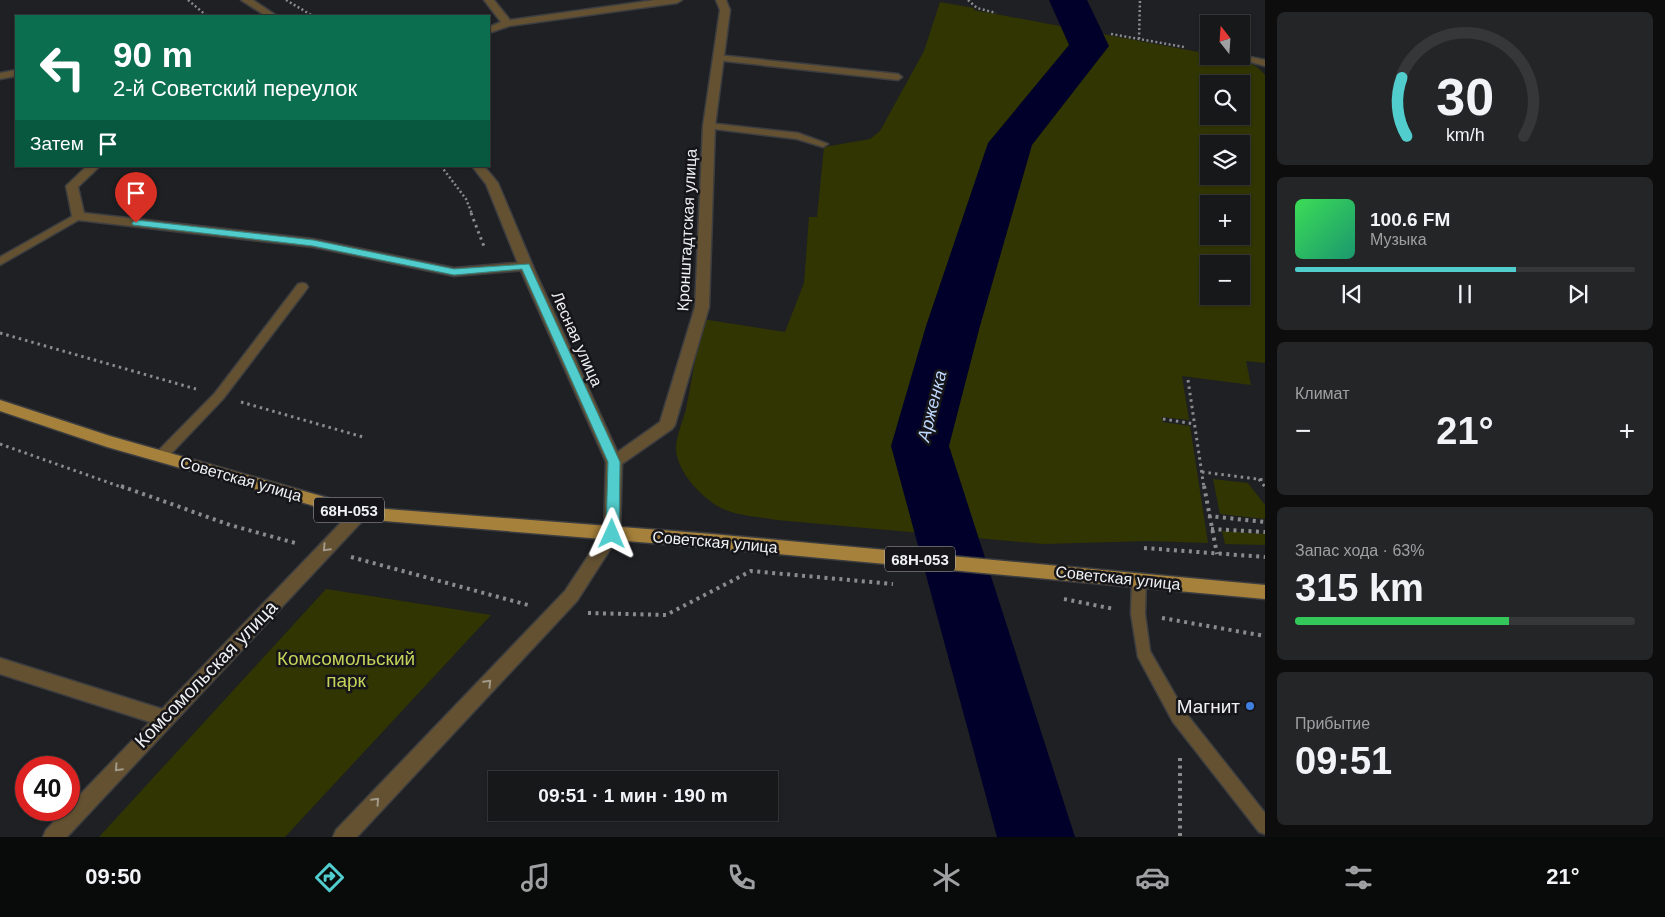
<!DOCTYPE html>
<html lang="ru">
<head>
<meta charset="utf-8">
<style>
	:root { --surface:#17181a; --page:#242527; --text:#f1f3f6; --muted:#9ea0a2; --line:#363739; --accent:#52cdcd }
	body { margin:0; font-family:Arial,sans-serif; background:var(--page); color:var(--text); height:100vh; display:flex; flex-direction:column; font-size:19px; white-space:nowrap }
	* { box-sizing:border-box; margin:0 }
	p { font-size:16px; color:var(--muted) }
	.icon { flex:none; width:28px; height:28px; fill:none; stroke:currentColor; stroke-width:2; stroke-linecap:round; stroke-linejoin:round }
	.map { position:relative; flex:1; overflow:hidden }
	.sheet { display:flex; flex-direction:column; gap:12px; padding:12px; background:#0d0d0e; width:400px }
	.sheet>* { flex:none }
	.hud { position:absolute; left:15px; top:15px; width:475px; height:152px; border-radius:0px; box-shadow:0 1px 4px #0004,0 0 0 1px var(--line); background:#0b6e4f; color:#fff; overflow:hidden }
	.needle { width:32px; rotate:343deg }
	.fabs { position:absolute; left:1200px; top:15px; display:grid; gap:10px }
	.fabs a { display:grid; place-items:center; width:50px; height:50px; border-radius:0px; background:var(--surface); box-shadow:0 1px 4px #0004,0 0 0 1px var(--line); font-size:25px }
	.speed { position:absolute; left:15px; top:756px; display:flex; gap:10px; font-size:25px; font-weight:700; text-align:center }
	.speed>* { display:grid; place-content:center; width:65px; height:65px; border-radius:50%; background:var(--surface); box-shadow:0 1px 4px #0004,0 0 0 1px var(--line); line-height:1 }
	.speed .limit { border:8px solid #d22; background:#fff; color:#111 }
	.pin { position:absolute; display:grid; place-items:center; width:42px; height:42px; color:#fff; margin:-51px -21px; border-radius:50% 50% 50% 0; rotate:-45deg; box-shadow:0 0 5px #0007 }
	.pin .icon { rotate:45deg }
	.me { position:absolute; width:55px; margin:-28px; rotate:1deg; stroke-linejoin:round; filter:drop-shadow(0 0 4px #0008) }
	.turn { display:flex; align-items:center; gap:18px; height:105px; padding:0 15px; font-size:22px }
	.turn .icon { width:65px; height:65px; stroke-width:2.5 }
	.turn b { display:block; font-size:35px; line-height:42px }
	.then { display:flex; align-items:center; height:48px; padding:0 15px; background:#0003; gap:10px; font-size:19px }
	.big { font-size:38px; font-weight:700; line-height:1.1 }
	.sheet .card { flex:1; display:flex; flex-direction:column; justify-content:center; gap:8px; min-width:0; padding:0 18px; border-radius:8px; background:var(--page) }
	.sheet .dial { align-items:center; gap:0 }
	.dial svg { height:130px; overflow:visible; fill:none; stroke:var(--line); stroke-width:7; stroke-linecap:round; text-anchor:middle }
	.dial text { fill:var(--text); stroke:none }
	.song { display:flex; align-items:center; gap:15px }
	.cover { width:60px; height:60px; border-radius:8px; background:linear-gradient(135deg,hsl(130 70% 55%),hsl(160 70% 35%)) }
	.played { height:5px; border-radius:2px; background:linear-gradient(90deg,var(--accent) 65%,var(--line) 65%) }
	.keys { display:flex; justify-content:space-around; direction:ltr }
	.heat { display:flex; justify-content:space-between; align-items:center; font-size:28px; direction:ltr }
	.charge { height:8px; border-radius:4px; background:linear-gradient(90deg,#34c759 63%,var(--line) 0) }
	.trip { position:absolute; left:488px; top:771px; width:290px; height:50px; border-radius:0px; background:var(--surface); box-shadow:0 1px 4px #0004,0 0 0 1px var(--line); font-weight:700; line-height:50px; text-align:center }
	.tabs { display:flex; height:80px; justify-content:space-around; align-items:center; background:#090a0a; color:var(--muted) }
	.tabs .icon { width:35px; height:35px }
	.tabs .current { color:var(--accent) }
	.tabs b { font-size:22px; color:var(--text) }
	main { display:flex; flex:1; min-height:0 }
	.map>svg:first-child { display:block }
	.green { fill:#313502; fill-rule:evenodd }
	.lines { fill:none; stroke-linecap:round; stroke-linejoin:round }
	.river { fill:#00002a; fill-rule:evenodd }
	.service-casing { stroke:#3c3d40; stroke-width:3 }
	.minor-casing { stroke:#3c3d40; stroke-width:3 }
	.tertiary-casing { stroke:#3c3d40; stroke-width:3 }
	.primary-casing { stroke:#3c3d40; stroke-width:3 }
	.path-far2 { stroke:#8a8b8d; stroke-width:2.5; stroke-dasharray:2 2.5; stroke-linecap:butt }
	.path-far1 { stroke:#8a8b8d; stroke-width:3; stroke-dasharray:2.5 4; stroke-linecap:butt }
	.path { stroke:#8a8b8d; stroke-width:4; stroke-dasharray:3 4.5; stroke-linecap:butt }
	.service { fill:#635132; fill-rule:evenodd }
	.minor { fill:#635132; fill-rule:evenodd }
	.tertiary { fill:#635132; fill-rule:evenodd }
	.primary { fill:#a6813b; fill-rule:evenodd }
	.oneway { stroke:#a29988 }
	.route { fill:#52cdcd; stroke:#358585 }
	.shop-dot { fill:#3f7fe0; stroke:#16161a; stroke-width:2 }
	.labels { text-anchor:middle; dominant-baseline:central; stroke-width:5; stroke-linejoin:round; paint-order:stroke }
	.shield { fill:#16161a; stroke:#aeafb1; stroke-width:1 }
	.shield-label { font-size:15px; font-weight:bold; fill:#eff0f2 }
	.street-label { font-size:16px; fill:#eff0f2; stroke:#16161a }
	.water-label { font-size:18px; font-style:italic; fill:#bed7fc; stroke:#16161a }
	.near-park-label { font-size:19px; fill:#c4d258; stroke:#16161a }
	.near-street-label { font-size:19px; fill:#eff0f2; stroke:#16161a }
	.near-poi-label { font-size:19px; fill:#eff0f2; stroke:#16161a; text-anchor:end }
</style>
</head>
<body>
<main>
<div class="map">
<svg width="1265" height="837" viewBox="0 0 1265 837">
	<rect width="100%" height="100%" fill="#1f2023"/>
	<path class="green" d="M 940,2 L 974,8 L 974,10 L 1209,54 L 1209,56 C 1229,56 1253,59 1265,75 L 1265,363 L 1246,361 L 1251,385 L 1182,376 L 1189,420 L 1162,417 L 1163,422 L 1190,426 L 1208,543 L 1149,541 L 1044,544 L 777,520 C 759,517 738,516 721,508 C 702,498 677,472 676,449 C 676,436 683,421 686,409 C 692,379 697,349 702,319 L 785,332 L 804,283 L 809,217 L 817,217 L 824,147 L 870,139 L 880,131 L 924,51 ZM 1209,84 L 1241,84 L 1241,116 L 1209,116 ZM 1209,144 L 1241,144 L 1241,176 L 1209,176 ZM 1209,204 L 1241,204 L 1241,236 L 1209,236 ZM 1209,264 L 1241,264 L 1241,296 L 1209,296 Z
		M 1213,479 L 1248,483 L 1265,505 L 1265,519 L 1220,514 Z
		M 1222,531 L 1265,534 L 1265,545 L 1225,544 Z
		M 326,589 L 491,615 L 285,837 L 99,837 Z"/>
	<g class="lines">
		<path class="river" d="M 1049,0 L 1087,0 L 1109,46 L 1032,145 L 980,326 L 949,446 L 1075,837 L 997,837 L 891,446 L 926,326 L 988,143 L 1069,45 Z"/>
		<defs>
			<path id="service" d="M 1204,48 L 1209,49 L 1209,55 L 1201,53 L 1200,51 Z
				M 718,55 L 898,74 L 902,77 L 898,80 L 715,60 L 714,58 Z
				M 1241,55 L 1265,60 L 1265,66 L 1228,56 Z
				M 709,123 L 798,133 L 828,144 L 823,147 L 797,139 L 706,128 L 704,126 Z
				M 78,213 L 82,214 L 83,216 L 82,218 L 0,265 L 0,257 Z
				M 302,283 L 306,284 L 308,287 L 306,290 L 223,399 L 166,459 L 156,459 L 155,456 L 156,453 L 215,393 L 298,284 Z
				M 1139,574 L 1144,576 L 1146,580 L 1145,614 L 1150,651 L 1185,712 L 1265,813 L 1265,834 L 1259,832 L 1173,722 L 1138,657 L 1131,614 L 1132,580 L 1134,576 Z"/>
			<path id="minor" d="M 484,0 L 494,0 L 510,20 L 655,0 L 682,0 L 677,3 L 509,26 L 489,33 L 489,27 L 501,22 Z
				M 716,0 L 726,0 L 730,10 L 715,126 L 709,307 L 675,425 L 672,429 L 619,466 L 614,468 L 609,466 L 606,462 L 609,458 L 660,422 L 695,307 L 703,126 L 720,10 Z
				M 16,70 L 16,76 L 0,79 L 0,73 Z
				M 87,166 L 100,166 L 78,187 L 84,213 L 313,239 L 454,268 L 526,262 L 533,266 L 526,270 L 454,276 L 313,247 L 78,220 L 72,216 L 66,186 Z
				M 360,507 L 366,509 L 368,513 L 366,517 L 67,837 L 43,837 L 46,830 L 65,810 L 69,810 L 69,806 L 150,722 L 0,674 L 0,658 L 162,709 L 354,509 Z
				M 612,527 L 618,529 L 620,534 L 577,601 L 357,837 L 333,837 L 336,830 L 565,591 L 606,529 Z"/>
			<path id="tertiary" d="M 241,0 L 253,0 L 277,16 L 266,16 Z
				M 472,166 L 484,166 L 498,183 L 535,271 L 622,462 L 620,534 L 618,539 L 612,541 L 606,539 L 604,534 L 606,462 L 521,271 L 486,184 Z"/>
			<path id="primary" d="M 0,400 L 110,436 L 360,507 L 712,534 L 1265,585 L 1265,599 L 712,548 L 360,519 L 107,447 L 0,411 Z"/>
		</defs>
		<use href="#service" class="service-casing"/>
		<use href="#minor" class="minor-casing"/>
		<use href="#tertiary" class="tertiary-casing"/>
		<use href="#primary" class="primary-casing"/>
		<path class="path-far2" d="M 188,0 L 207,16
			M 286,0 L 313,16
			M 968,0 L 977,8 L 996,13
			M 1111,34 L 1184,47
			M 1139,39 L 1140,0
			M 441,166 L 466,199 L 472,214"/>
		<path class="path-far1" d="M 471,213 L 485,249
			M 0,333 L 196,389
			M 1188,380 L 1204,488
			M 241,402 L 363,437
			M 1163,419 L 1195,424
			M 0,444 L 124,488
			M 1202,472 L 1265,480
			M 1259,479 L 1265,487"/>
		<path class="path" d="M 121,486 L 230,525 L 299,544
			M 1204,486 L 1217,554
			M 1208,516 L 1265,522
			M 1211,529 L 1265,532
			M 1144,548 L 1265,557
			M 351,557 L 528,605
			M 1064,599 L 1114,609
			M 588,613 L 666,615 L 751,571 L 893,584
			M 1162,618 L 1265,636
			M 1180,758 L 1180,837"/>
		<use href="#service" class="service"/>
		<use href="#minor" class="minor"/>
		<use href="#tertiary" class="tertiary"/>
		<use href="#primary" class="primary"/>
	</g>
	<defs><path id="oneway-chevron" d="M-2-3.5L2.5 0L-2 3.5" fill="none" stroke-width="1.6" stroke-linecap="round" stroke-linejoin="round" transform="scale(1.25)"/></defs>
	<g class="oneway">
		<use href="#oneway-chevron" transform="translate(326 548) rotate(134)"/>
		<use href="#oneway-chevron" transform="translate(488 683) rotate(-46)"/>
		<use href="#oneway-chevron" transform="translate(118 768) rotate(133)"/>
		<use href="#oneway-chevron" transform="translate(376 801) rotate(-47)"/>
	</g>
	<path class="route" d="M 136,220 L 313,240 L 454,269 L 529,264 L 620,462 L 619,534 L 617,537 L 608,537 L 606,534 L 608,462 L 522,269 L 454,275 L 313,246 L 133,225 L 132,223 Z"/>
	<circle class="shop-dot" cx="1250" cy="706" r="5"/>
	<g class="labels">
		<g class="shield">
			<rect x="314" y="497.5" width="70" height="25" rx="4"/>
			<rect x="885" y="546.5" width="70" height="25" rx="4"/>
		</g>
		<g class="shield-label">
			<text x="349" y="510">68Н-053</text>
			<text x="920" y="559">68Н-053</text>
		</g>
		<g class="street-label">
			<text transform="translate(687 230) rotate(-87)">Кронштадтская улица</text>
			<text transform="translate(577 339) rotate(66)">Лесная улица</text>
			<text transform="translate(241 479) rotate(16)">Советская улица</text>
			<text transform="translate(715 542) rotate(5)">Советская улица</text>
			<text transform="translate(1118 578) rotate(6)">Советская улица</text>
		</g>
		<g class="water-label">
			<text transform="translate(932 406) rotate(-76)">Арженка</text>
		</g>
		<g class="near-park-label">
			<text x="346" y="658">Комсомольский<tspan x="346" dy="22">парк</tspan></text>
		</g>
		<g class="near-street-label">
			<text transform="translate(206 674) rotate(-46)">Комсомольская улица</text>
		</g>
		<g class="near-poi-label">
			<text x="1240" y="706">Магнит</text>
		</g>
	</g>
</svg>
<div class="fabs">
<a><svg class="needle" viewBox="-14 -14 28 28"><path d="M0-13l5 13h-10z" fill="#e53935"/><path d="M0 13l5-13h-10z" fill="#9ea0a2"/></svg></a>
<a><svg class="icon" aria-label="search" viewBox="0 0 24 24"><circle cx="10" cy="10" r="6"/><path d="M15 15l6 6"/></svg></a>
<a><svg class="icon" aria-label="layers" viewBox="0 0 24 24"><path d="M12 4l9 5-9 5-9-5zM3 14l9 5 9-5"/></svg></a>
<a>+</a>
<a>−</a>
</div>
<div class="speed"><div class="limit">40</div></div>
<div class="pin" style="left:136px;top:223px;background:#d93025"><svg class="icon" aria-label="arrive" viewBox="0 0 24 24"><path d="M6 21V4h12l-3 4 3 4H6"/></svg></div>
<svg class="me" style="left:612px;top:534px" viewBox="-20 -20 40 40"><path d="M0-17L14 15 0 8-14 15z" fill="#52cdcd" stroke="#fff" stroke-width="4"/></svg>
<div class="trip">09:51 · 1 мин · 190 m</div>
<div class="hud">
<div class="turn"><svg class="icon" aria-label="left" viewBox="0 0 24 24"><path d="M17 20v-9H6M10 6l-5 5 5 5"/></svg><div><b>90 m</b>2-й Советский переулок</div></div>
<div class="then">Затем<svg class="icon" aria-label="arrive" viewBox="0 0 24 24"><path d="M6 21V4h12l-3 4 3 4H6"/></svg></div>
</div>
</div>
<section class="sheet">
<div class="card dial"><svg viewBox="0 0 100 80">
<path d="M14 69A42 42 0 1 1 86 69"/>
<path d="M14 69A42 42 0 0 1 11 33" stroke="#52cdcd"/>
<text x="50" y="56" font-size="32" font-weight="700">30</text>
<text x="50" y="72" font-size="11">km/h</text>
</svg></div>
<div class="card">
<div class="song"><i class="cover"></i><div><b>100.6 FM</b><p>Музыка</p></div></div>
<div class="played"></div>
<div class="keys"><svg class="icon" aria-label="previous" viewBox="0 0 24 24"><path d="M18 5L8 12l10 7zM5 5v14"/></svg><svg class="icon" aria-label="pause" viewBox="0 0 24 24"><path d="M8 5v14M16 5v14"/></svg><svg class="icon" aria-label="next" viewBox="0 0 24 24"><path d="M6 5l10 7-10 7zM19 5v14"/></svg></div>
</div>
<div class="card"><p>Климат</p>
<div class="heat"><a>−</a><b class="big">21°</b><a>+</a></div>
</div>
<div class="card"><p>Запас хода · 63%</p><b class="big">315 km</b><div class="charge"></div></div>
<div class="card"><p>Прибытие</p><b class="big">09:51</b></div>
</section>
</main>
<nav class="tabs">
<b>09:50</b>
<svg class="icon current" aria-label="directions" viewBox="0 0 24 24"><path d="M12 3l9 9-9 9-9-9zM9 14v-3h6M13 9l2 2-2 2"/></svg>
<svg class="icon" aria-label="music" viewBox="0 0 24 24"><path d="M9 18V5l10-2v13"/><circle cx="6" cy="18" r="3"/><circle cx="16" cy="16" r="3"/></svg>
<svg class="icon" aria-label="phone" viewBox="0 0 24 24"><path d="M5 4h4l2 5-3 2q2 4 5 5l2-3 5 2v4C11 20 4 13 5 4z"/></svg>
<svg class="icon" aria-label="climate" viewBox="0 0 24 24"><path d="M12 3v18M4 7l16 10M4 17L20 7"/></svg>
<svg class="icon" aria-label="car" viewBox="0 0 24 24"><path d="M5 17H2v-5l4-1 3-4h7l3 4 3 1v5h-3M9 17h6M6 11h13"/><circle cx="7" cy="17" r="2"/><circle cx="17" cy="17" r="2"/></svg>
<svg class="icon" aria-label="filters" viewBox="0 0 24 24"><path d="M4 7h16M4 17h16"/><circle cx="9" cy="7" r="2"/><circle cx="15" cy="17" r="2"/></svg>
<b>21°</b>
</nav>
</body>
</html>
